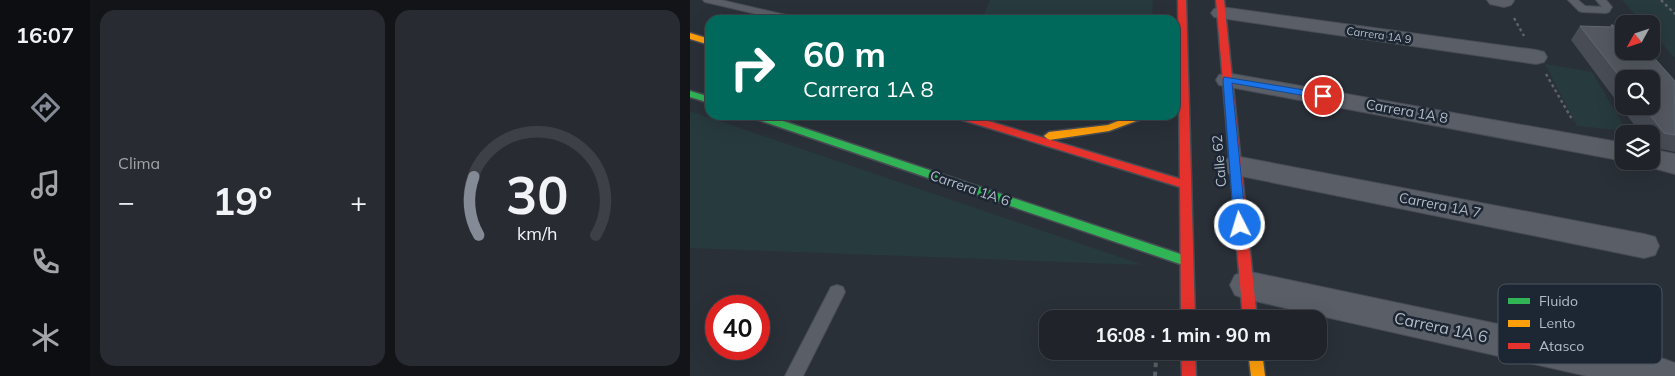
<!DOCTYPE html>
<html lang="es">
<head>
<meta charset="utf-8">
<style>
	:root { --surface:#20242a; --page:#282c32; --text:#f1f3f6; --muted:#a2a4a8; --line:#3d4147; --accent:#848b96 }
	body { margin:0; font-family:Mulish,sans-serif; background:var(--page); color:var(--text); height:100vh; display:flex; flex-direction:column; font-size:19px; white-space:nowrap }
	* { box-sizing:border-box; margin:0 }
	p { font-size:16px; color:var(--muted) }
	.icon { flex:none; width:28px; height:28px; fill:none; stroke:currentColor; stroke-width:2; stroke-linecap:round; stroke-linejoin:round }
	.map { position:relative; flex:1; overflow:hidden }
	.panel { display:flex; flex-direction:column; gap:10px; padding:10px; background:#121417; width:600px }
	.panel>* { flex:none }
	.top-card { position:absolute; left:15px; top:15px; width:475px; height:105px; border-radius:15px; box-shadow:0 5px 20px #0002,0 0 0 1px var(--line); background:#00695c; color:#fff; overflow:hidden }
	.needle { width:32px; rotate:230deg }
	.buttons { position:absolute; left:925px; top:15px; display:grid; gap:10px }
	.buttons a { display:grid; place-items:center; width:45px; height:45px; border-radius:10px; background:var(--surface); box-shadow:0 5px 20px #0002,0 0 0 1px var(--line); font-size:25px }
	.speed { position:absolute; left:15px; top:295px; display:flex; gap:10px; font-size:25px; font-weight:700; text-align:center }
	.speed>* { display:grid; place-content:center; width:65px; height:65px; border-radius:50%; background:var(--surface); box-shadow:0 5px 20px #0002,0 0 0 1px var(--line); line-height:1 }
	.speed .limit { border:8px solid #d22; background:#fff; color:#111 }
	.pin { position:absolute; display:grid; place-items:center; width:42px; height:42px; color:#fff; margin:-21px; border:2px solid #fff; border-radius:50%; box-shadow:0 1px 5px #0007 }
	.me { position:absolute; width:55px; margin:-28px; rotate:355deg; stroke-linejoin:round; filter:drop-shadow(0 0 4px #0008) }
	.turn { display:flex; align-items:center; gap:18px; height:105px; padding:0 15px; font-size:22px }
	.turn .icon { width:65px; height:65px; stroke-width:2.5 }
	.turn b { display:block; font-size:35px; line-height:42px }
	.big { font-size:38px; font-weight:700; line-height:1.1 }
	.panel .card { flex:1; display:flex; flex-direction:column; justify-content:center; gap:8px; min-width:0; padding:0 18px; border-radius:15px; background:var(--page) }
	.panel .dial { align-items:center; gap:0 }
	.dial svg { height:130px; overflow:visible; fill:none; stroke:var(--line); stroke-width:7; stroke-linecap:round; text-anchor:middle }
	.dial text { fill:var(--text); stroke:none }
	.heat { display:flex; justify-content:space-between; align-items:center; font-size:28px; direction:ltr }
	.panel .tiles { flex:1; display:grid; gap:10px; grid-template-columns:repeat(2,1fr) }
	.trip { position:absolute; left:349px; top:310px; width:288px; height:50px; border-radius:15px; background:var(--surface); box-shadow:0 5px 20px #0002,0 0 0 1px var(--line); font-weight:700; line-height:50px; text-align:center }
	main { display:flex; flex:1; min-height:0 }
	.menu { display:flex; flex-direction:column; width:90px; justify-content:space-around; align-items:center; background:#0d0e11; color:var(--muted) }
	.menu .icon { width:35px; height:35px }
	.menu .selected { color:var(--accent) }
	.menu b { font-size:22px; color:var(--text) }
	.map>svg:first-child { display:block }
	.green { fill:#273a3e }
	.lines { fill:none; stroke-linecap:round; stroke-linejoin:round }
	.lane-casing { stroke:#484c55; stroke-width:2 }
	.street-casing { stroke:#484c55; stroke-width:2 }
	.fast-casing { stroke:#484c55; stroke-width:3 }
	.slow-casing { stroke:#484c55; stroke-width:3 }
	.jam-casing { stroke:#484c55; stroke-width:3 }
	.path-far1 { stroke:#5c6268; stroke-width:2.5; stroke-dasharray:3 3; stroke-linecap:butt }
	.path { stroke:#5c6268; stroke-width:4; stroke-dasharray:4.5 4.5; stroke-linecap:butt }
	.lane { fill:#5a5e66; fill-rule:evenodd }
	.street { fill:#5a5e66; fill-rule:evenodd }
	.fast { fill:#30b455; fill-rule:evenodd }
	.slow { fill:#ff9f0a; fill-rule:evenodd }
	.jam { fill:#e5322d; fill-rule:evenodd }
	.wall { fill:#474c55; fill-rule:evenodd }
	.building { fill:#535861; stroke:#626872 }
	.route { fill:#1a73e8; stroke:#114b97 }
	.labels { text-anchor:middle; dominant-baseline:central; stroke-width:5; stroke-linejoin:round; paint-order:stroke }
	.far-street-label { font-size:11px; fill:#b4bcc9; stroke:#1d2633 }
	.street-label { font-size:14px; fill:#b4bcc9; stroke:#1d2633 }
	.near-street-label { font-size:16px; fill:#b4bcc9; stroke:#1d2633 }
	.key { fill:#1d2633; stroke:#4a5360; stroke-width:1 }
	.key-label { font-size:14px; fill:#b4bcc9 }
</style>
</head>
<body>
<main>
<nav class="menu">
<b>16:07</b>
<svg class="icon selected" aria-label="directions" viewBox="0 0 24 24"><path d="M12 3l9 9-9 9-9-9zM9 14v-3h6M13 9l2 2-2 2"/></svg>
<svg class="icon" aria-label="music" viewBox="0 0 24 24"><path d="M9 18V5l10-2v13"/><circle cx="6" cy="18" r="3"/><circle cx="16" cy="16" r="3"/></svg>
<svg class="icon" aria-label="phone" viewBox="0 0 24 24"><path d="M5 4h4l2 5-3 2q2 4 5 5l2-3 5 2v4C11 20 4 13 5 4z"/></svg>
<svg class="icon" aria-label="climate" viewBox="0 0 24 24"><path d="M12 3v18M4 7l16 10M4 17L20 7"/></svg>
</nav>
<section class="panel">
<div class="tiles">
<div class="card"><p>Clima</p>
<div class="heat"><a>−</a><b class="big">19°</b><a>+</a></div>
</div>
<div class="card dial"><svg viewBox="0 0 100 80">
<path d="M14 69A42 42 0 1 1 86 69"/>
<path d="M14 69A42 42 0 0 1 11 33" stroke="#848b96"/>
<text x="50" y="56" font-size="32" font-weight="700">30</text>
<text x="50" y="72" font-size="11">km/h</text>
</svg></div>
</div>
</section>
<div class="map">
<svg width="985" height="376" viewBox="0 0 985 376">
	<rect width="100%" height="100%" fill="#2a3038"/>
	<path class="green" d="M 300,0 L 463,0 L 462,20 L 292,20 Z
		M 932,0 L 985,0 L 985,58 L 961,32 L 961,24 L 954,24 Z
		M 855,64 L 902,72 L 937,131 L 887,126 Z
		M 0,111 L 453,265 L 0,248 Z"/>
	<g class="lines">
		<defs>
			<path id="lane" d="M 13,0 L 31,0 L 109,18 L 110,20 L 92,20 L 15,2 Z
				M 878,0 L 888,0 L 895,6 L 912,7 L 906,0 L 916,0 L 922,7 L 919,12 L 916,13 L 892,12 L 889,11 Z
				M 147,285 L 153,287 L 155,292 L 113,376 L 95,376 L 141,287 Z"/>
			<path id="street" d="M 797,0 L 823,0 L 824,1 L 821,5 L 814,7 L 800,4 Z
				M 531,7 L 846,50 L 854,52 L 857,57 L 854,62 L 846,64 L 524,17 L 521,13 L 524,9 Z
				M 537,73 L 934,143 L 934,161 L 529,85 L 526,80 L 529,75 Z
				M 961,149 L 985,154 L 985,174 L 952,165 L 950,161 L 961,161 Z
				M 545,156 L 954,234 L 965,237 L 969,246 L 965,255 L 954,258 L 536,173 L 532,166 L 536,159 Z
				M 556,271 L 974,359 L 985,363 L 985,376 L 897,376 L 556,299 L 545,295 L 540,285 L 545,275 Z"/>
			<path id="fast" d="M 0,91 L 20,97 L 20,103 L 0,97 Z
				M 59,115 L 75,115 L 496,256 L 500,257 L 502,261 L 500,265 L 496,266 L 60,117 Z"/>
			<path id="slow" d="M 0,33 L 20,39 L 20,45 L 0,39 Z
				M 443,115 L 458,115 L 457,117 L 419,131 L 359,140 L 354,136 L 359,132 L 418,125 Z
				M 558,351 L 572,351 L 575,376 L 561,376 Z"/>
			<path id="jam" d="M 488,0 L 496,0 L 505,319 L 491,319 L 490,187 L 263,117 L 262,115 L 278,115 L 490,179 Z
				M 526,0 L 534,0 L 567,319 L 553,319 Z
				M 491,351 L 505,351 L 506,376 L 492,376 Z"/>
		</defs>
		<use href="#lane" class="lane-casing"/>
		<use href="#street" class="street-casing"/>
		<use href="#fast" class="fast-casing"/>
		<use href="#slow" class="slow-casing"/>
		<use href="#jam" class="jam-casing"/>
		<path class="path-far1" d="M 971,0 L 985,14
			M 824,18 L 834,36
			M 921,25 L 934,32
			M 856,74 L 883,121"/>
		<path class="path" d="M 465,376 L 466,359"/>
		<use href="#lane" class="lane"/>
		<use href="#street" class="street"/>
		<use href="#fast" class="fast"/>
		<use href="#slow" class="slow"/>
		<use href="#jam" class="jam"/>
	</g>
	<path class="wall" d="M 890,26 L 933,37 L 985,81 L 985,152 L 961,147 L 961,134 L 951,134 L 881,40 ZM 934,79 L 961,106 L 934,106 Z"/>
	<path class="building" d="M 890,26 L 924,27 L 934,37 L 934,51 L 958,51 L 985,81 L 985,135 L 974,133 L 953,106 L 961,106 L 961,79 L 934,79 L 934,82 Z"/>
	<path class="route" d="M 534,77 L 633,93 L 638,96 L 633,99 L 542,83 L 556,225 L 555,229 L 546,229 L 544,225 L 533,80 Z"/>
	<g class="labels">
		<g class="far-street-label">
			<text transform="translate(689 35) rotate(8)">Carrera 1A 9</text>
		</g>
		<g class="street-label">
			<text transform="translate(717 111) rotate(10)">Carrera 1A 8</text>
			<text transform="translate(529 161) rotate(-95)">Calle 62</text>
			<text transform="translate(280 188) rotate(19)">Carrera 1A 6</text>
			<text transform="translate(750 205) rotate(11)">Carrera 1A 7</text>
		</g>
		<g class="near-street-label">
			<text transform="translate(751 327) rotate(12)">Carrera 1A 6</text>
		</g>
	</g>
	<rect x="808" y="284" width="164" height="80" rx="8" class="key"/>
	<rect x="818" y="298" width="22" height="6" fill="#30b455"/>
	<rect x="818" y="320" width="22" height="7" fill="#ff9f0a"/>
	<rect x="818" y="343" width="22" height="6" fill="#e5322d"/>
	<g class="key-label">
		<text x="849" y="306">Fluido</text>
		<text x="849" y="328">Lento</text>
		<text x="849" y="351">Atasco</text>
	</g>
</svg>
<div class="buttons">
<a><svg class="needle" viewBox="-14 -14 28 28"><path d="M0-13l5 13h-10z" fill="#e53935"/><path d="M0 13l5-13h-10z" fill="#a2a4a8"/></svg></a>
<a><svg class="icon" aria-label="search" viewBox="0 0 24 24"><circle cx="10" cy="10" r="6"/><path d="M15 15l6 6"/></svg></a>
<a><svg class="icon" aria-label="layers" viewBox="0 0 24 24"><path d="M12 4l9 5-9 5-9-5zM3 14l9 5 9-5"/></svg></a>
</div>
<div class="speed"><div class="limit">40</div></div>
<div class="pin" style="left:633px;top:96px;background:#d93025"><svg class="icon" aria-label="arrive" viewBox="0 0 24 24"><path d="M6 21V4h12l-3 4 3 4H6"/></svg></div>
<svg class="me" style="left:550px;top:225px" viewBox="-20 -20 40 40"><circle r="17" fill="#1a73e8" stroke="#fff" stroke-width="3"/><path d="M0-11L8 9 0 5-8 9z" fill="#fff"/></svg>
<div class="trip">16:08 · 1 min · 90 m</div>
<div class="top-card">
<div class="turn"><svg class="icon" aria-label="right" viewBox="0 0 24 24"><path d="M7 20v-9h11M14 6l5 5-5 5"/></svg><div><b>60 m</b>Carrera 1A 8</div></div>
</div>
</div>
</main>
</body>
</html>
